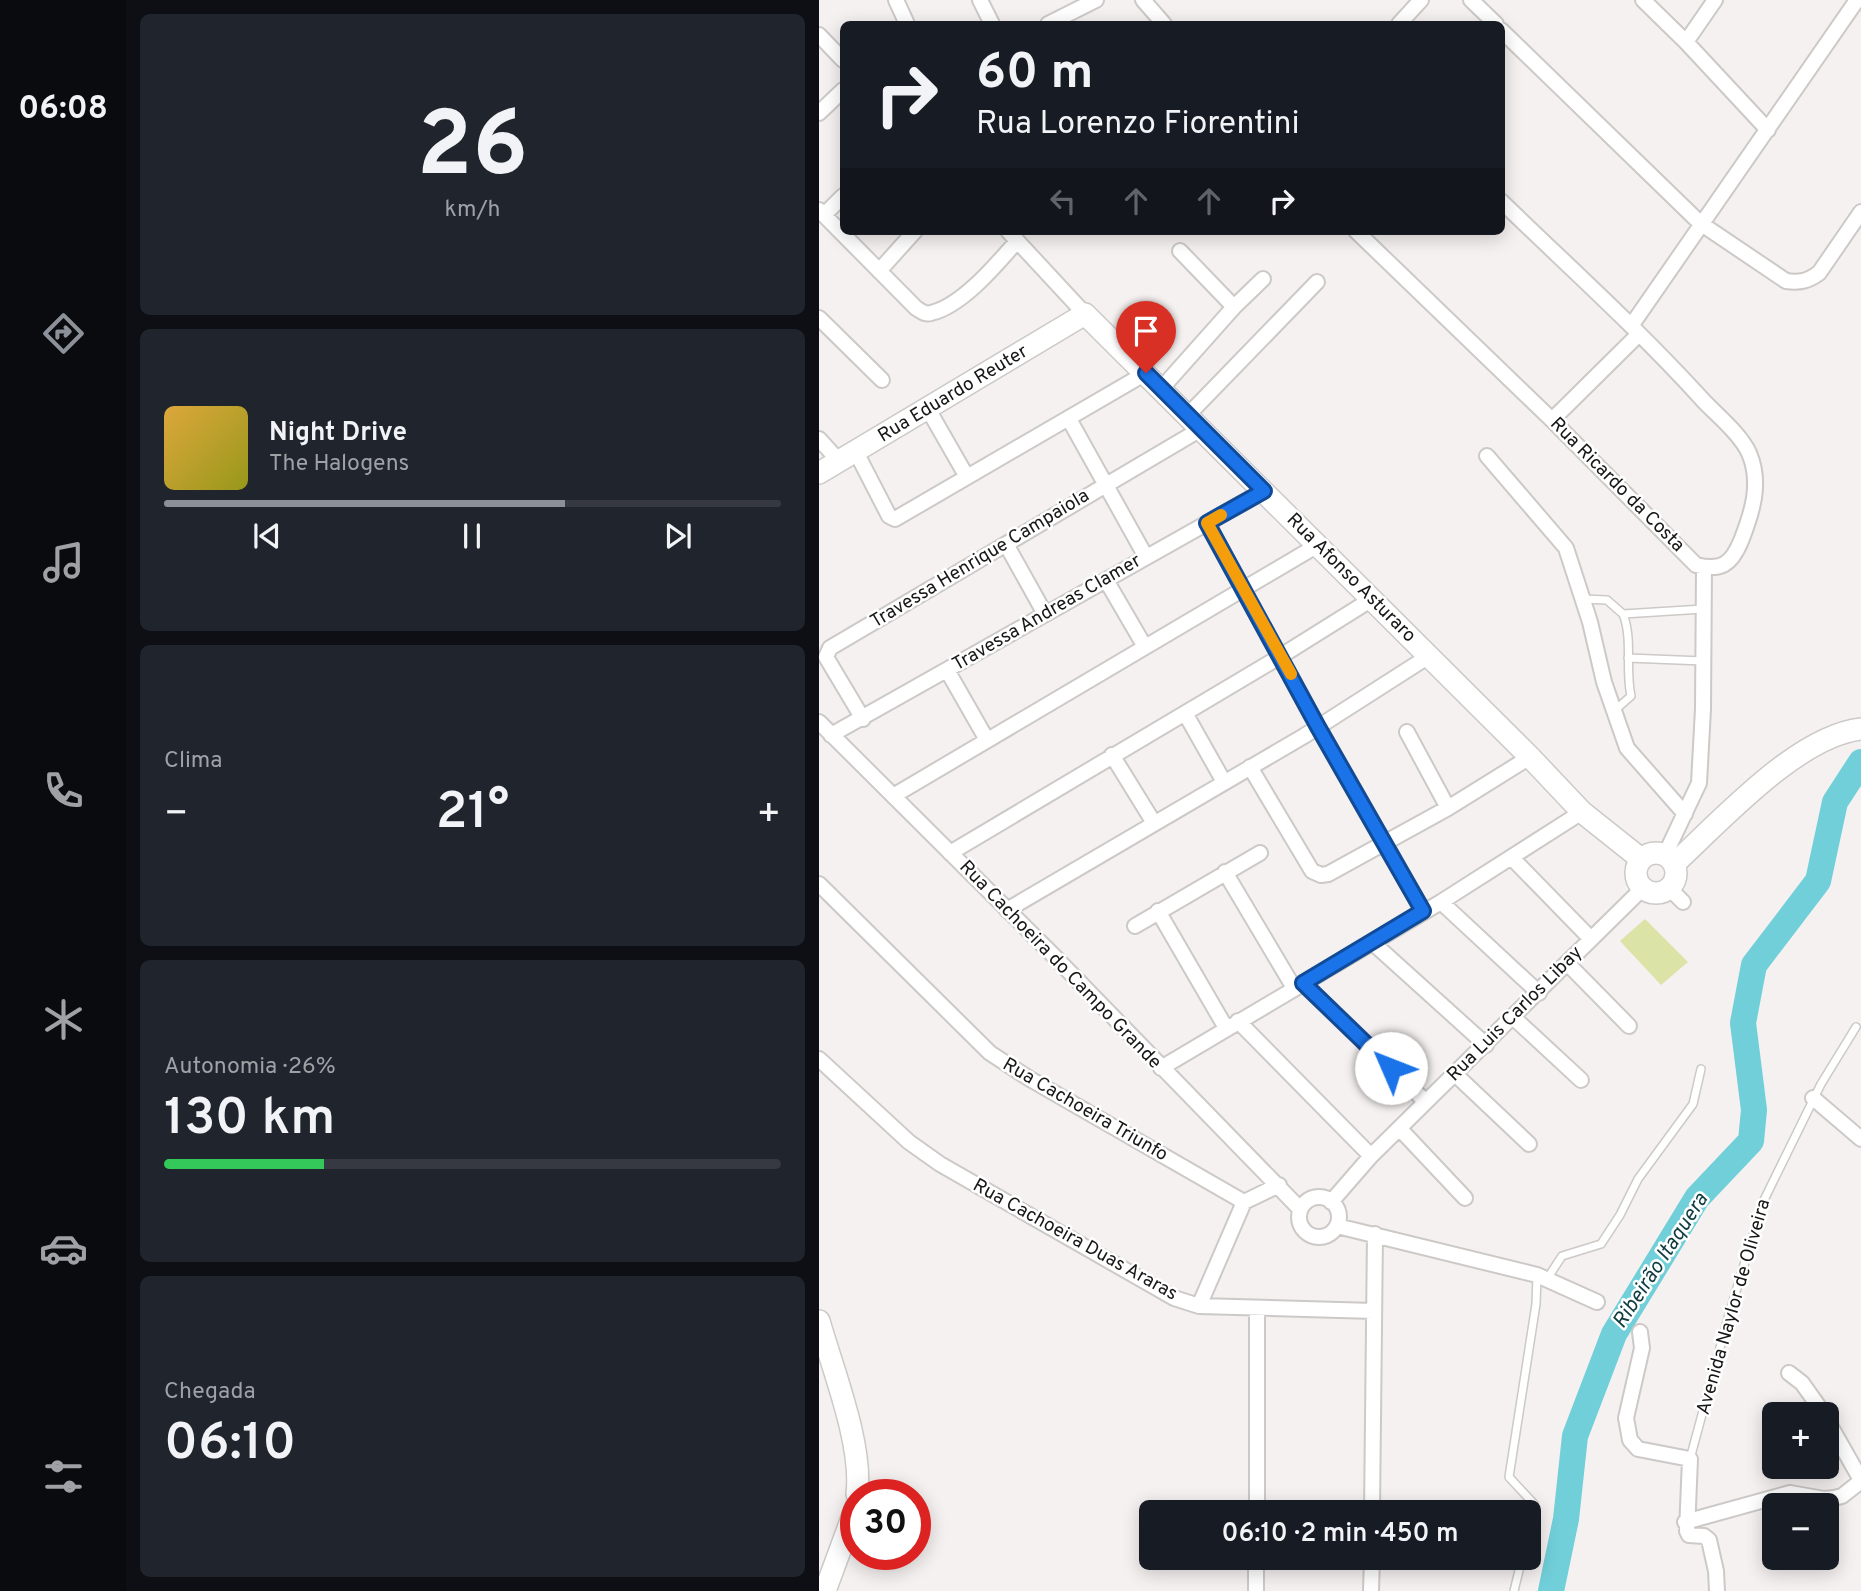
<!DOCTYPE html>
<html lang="pt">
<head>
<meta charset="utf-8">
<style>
	:root { --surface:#171b24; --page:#20242c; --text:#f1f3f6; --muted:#9ea1a6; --line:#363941; --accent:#8c9099 }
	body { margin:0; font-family:Overpass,sans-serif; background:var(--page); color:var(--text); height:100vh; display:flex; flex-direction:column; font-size:26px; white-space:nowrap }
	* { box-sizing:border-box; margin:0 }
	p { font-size:23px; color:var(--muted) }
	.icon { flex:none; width:38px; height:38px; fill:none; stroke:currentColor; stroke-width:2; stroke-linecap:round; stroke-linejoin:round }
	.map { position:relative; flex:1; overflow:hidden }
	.drawer { display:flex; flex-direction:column; gap:14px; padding:14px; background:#0d0f14; width:693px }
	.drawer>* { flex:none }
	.top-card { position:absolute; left:21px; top:21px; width:665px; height:214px; border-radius:10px; box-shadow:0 4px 18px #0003; background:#171b24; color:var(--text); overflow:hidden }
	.tools { position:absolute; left:943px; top:1402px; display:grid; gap:14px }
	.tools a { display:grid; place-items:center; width:77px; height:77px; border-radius:10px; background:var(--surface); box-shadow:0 4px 18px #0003; font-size:35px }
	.speed { position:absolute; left:21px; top:1479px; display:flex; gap:14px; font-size:35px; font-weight:700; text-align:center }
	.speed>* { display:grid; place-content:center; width:91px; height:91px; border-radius:50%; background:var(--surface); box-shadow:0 4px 18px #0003; line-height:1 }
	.speed .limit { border:10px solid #d22; background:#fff; color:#111 }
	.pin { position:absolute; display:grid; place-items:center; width:60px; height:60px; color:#fff; margin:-72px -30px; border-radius:50% 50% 50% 0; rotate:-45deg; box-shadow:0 0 7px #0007 }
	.pin .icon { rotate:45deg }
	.me { position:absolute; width:77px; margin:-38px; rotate:314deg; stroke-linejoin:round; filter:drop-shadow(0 0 5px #0008) }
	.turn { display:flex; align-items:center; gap:24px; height:147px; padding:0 21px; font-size:32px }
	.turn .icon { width:91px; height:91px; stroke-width:2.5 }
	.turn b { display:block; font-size:49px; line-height:60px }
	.lanes { display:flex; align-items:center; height:66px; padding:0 21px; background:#0003; justify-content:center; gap:35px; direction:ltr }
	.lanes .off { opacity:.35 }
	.big { font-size:52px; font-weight:600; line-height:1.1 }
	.drawer .widget { flex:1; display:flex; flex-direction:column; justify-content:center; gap:10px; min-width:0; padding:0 24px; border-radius:10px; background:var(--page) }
	.drawer .dial { align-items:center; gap:0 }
	.dial b { font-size:91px; line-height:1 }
	.song { display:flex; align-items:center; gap:21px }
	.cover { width:84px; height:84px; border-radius:10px; background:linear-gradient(135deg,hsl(40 70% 55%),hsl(60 70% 35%)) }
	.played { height:7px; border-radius:4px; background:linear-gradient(90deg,var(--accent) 65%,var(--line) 65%) }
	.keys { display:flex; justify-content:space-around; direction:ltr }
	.heat { display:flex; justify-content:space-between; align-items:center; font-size:38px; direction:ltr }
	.charge { height:10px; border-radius:5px; background:linear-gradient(90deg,#34c759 26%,var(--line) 0) }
	.trip { position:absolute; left:320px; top:1500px; width:402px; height:70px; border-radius:10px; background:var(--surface); box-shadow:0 4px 18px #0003; font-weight:600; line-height:70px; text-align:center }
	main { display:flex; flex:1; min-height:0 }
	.tab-bar { display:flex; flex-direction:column; width:126px; justify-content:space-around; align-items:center; background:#090b0e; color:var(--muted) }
	.tab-bar .icon { width:49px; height:49px }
	.tab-bar .on { color:var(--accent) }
	.tab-bar b { font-size:32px; color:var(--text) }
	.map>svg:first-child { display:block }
	.green { fill:#dbe3a6 }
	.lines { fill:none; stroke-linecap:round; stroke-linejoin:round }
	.river { stroke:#71cfd9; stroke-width:26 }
	.lane-casing { stroke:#ccc9c7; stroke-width:10 }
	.street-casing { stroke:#ccc9c7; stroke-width:18 }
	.secondary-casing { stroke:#ccc9c7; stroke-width:24 }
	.lane { stroke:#fff; stroke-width:7 }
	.street { stroke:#fff; stroke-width:14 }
	.secondary { stroke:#fff; stroke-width:21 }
	.route-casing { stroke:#114b97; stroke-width:18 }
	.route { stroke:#1a73e8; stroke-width:12 }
	.slow { stroke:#f59e0b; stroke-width:12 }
	.labels { text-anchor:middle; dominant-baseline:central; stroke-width:5; stroke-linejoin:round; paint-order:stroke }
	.street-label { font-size:19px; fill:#181717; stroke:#fff }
	.water-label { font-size:21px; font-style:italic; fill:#0f3c41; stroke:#fff }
</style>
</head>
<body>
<main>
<nav class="tab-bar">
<b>06:08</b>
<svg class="icon on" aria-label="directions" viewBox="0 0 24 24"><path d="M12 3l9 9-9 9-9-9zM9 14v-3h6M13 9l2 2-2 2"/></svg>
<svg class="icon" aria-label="music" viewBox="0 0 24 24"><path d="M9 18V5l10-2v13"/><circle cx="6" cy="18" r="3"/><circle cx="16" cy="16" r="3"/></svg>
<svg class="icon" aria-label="phone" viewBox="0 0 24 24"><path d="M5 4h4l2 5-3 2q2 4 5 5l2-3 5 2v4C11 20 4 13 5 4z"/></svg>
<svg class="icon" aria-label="climate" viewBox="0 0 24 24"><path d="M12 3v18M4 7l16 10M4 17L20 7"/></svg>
<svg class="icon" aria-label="car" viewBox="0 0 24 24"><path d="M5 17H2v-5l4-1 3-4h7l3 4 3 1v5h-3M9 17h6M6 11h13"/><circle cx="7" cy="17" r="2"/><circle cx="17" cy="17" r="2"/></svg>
<svg class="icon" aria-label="filters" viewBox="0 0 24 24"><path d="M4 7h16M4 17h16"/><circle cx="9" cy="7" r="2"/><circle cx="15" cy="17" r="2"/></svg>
</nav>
<section class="drawer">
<div class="widget dial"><b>26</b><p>km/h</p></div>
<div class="widget">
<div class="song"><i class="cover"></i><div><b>Night Drive</b><p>The Halogens</p></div></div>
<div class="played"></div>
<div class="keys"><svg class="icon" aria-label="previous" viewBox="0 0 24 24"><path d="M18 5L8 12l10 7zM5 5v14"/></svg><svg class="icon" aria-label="pause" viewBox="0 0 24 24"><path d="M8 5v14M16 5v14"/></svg><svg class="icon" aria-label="next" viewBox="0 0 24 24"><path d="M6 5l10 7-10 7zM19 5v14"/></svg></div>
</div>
<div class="widget"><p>Clima</p>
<div class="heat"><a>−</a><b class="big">21°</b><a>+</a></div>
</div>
<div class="widget"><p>Autonomia · 26%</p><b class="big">130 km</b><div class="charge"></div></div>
<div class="widget"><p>Chegada</p><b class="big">06:10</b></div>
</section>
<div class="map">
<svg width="1042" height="1591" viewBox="0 0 1042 1591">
	<rect width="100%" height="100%" fill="#f5f1f0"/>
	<path class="green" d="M 826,919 L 869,962 L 842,985 L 801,941 Z"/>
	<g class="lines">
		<path class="river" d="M 732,1591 L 747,1519 L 756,1436 L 795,1334 L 878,1198 L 932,1141 L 935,1110 L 924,1023 L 935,965 L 999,881 L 1016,802 L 1042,762"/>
		<defs>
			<path id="lane" d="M 764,599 L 788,600 L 804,614 L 884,609
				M 809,658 L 884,661
				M 795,711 L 812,696 C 806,669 814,639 804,614
				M 728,1279 L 743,1256 L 782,1244 L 801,1215 L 819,1179 L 874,1104 L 882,1069
				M 871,1459 L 909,1318 L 944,1202 L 1002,1084 L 1037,1027
				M 710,1522 L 715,1504 L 690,1477 L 717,1304 L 718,1276
				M 695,1591 L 703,1558"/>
			<path id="street" d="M 77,0 L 88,24
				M 161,0 L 173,24
				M 324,0 L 345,24
				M 652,0 L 677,24
				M 824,0 L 867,42 L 949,130
				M 229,24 L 277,0
				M 580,24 L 602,0
				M 682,30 L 881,223 L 967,281 C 981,283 989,281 1000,273 L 1042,212
				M 0,35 L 24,60
				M 867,42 L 896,0
				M 0,113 L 24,90
				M 0,210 L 97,308 C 102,311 106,315 112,313 C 143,306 178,264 198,241
				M 5,215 L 24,196
				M 189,231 L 266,314
				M 537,231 L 733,420 L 877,565 C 902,571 912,565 922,541 C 933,513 943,483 930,453 C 920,432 896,414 881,397 C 818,328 749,266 682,201
				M 361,251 L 415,307
				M 60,271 L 96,231
				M 0,318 L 63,380
				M 812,326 L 1038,0
				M 342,389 L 415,307 L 444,279
				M 109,409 L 148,477
				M 369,415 L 498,282
				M 250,419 L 327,557
				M 733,420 L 820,334
				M 0,439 L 21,462
				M 37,452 L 70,516 L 76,519 L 327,373
				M 668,456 L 747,548 L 771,622 L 785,682 L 808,748 L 866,814
				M 388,523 L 499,727 L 604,911
				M 187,544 L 226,614
				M 287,580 L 326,647
				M 128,670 L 168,740
				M 366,713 L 405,782
				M 44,719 L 7,657 L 11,648 L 382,429
				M 0,722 L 234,955 L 481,1209
				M 588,732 L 629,808
				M 12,735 L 445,491
				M 293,755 L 335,823
				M 431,767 L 493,871 L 502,875 L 509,874 L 629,808 L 711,757
				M 74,796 L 499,545
				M 131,853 L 462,656 L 553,599
				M 846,855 L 880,783 L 884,709 L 885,567
				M 693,858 L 772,939
				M 406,872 L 475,988
				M 0,884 L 171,1053 L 211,1079 L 425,1202
				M 851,889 L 864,902
				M 622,902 L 720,993
				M 188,910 L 485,736 L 610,656
				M 339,911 L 407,1028
				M 316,926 L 441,853
				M 553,942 L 667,1045
				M 749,964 L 810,1026
				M 484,983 L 607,1102
				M 695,1018 L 762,1080
				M 419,1021 L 552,1156
				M 0,1059 L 90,1142 L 121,1164 L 355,1298 L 380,1306 L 555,1311
				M 342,1068 L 622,902 L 763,812
				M 637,1075 L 710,1144
				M 994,1098 L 1042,1139
				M 581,1129 L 646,1198
				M480 1217a20 20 0 1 1 40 0a20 20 0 1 1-40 0Z
				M 512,1202 L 552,1156 L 823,889
				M 518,1226 L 718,1275 L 778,1302
				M 380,1306 L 425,1202 L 460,1185
				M 821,1332 L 823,1348 L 807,1418 L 811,1440 L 819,1449 L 871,1459 L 868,1531 L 870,1535 L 885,1536 L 890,1540 L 897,1571 L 898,1591
				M 970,1373 L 983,1383 L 1005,1414
				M 1008,1420 L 1042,1480
				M 438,1512 L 438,1308
				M 553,1512 L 556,1234
				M 866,1522 L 971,1493 L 1005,1499 L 1015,1498 L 1023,1496 L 1042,1481
				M 437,1591 L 437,1558
				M 552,1591 L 553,1558"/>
			<path id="secondary" d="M 0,473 L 266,314 L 711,757 L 763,812 L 822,859
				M817 873a20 20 0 1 1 40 0a20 20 0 1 1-40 0Z
				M 855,864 C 903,820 977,737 1042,729
				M 0,1321 C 14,1370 44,1445 38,1494
				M 6,1591 L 37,1507"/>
		</defs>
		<use href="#lane" class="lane-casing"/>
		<use href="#street" class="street-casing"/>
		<use href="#secondary" class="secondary-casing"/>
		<use href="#lane" class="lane"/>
		<use href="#street" class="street"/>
		<use href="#secondary" class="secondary"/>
	</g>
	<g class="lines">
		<defs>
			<path id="route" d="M 327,373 L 445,491 L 388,523 L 499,727 L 604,911 L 484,983 L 572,1068"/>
		</defs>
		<use href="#route" class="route-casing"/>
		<use href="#route" class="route"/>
		<path class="slow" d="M 402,515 L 388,523 L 472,674"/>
	</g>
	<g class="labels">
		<g class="street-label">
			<text transform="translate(134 394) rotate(-31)">Rua Eduardo Reuter</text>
			<text transform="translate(798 485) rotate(45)">Rua Ricardo da Costa</text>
			<text transform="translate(161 559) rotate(-31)">Travessa Henrique Campaiola</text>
			<text transform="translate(532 578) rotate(45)">Rua Afonso Asturaro</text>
			<text transform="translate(228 613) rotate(-30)">Travessa Andreas Clamer</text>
			<text transform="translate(241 965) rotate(46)">Rua Cachoeira do Campo Grande</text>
			<text transform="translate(696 1014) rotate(-45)">Rua Luis Carlos Libay</text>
			<text transform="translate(266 1110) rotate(30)">Rua Cachoeira Triunfo</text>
			<text transform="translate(256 1240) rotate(29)">Rua Cachoeira Duas Araras</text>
			<text transform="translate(915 1307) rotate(-74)">Avenida Naylor de Oliveira</text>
		</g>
		<g class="water-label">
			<text transform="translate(842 1261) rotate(-57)">Ribeirão Itaquera</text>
		</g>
	</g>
</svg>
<div class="tools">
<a>+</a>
<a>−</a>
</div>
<div class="speed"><div class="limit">30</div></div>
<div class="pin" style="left:327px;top:373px;background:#d93025"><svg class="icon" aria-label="arrive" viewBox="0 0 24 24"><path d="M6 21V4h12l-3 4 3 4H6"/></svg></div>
<svg class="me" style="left:572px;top:1068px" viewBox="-20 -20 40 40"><circle r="19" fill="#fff"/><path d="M0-13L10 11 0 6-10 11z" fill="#1a73e8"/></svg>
<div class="trip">06:10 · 2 min · 450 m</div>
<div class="top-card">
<div class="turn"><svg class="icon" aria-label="right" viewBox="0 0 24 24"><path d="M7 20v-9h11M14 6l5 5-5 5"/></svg><div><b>60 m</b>Rua Lorenzo Fiorentini</div></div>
<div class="lanes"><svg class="icon off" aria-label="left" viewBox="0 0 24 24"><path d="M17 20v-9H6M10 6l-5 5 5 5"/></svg><svg class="icon off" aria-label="ahead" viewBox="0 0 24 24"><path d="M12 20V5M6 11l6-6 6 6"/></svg><svg class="icon off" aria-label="ahead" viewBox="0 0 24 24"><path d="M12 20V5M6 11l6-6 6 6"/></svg><svg class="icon" aria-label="right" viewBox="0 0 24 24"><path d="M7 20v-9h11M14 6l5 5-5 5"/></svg></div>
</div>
</div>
</main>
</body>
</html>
